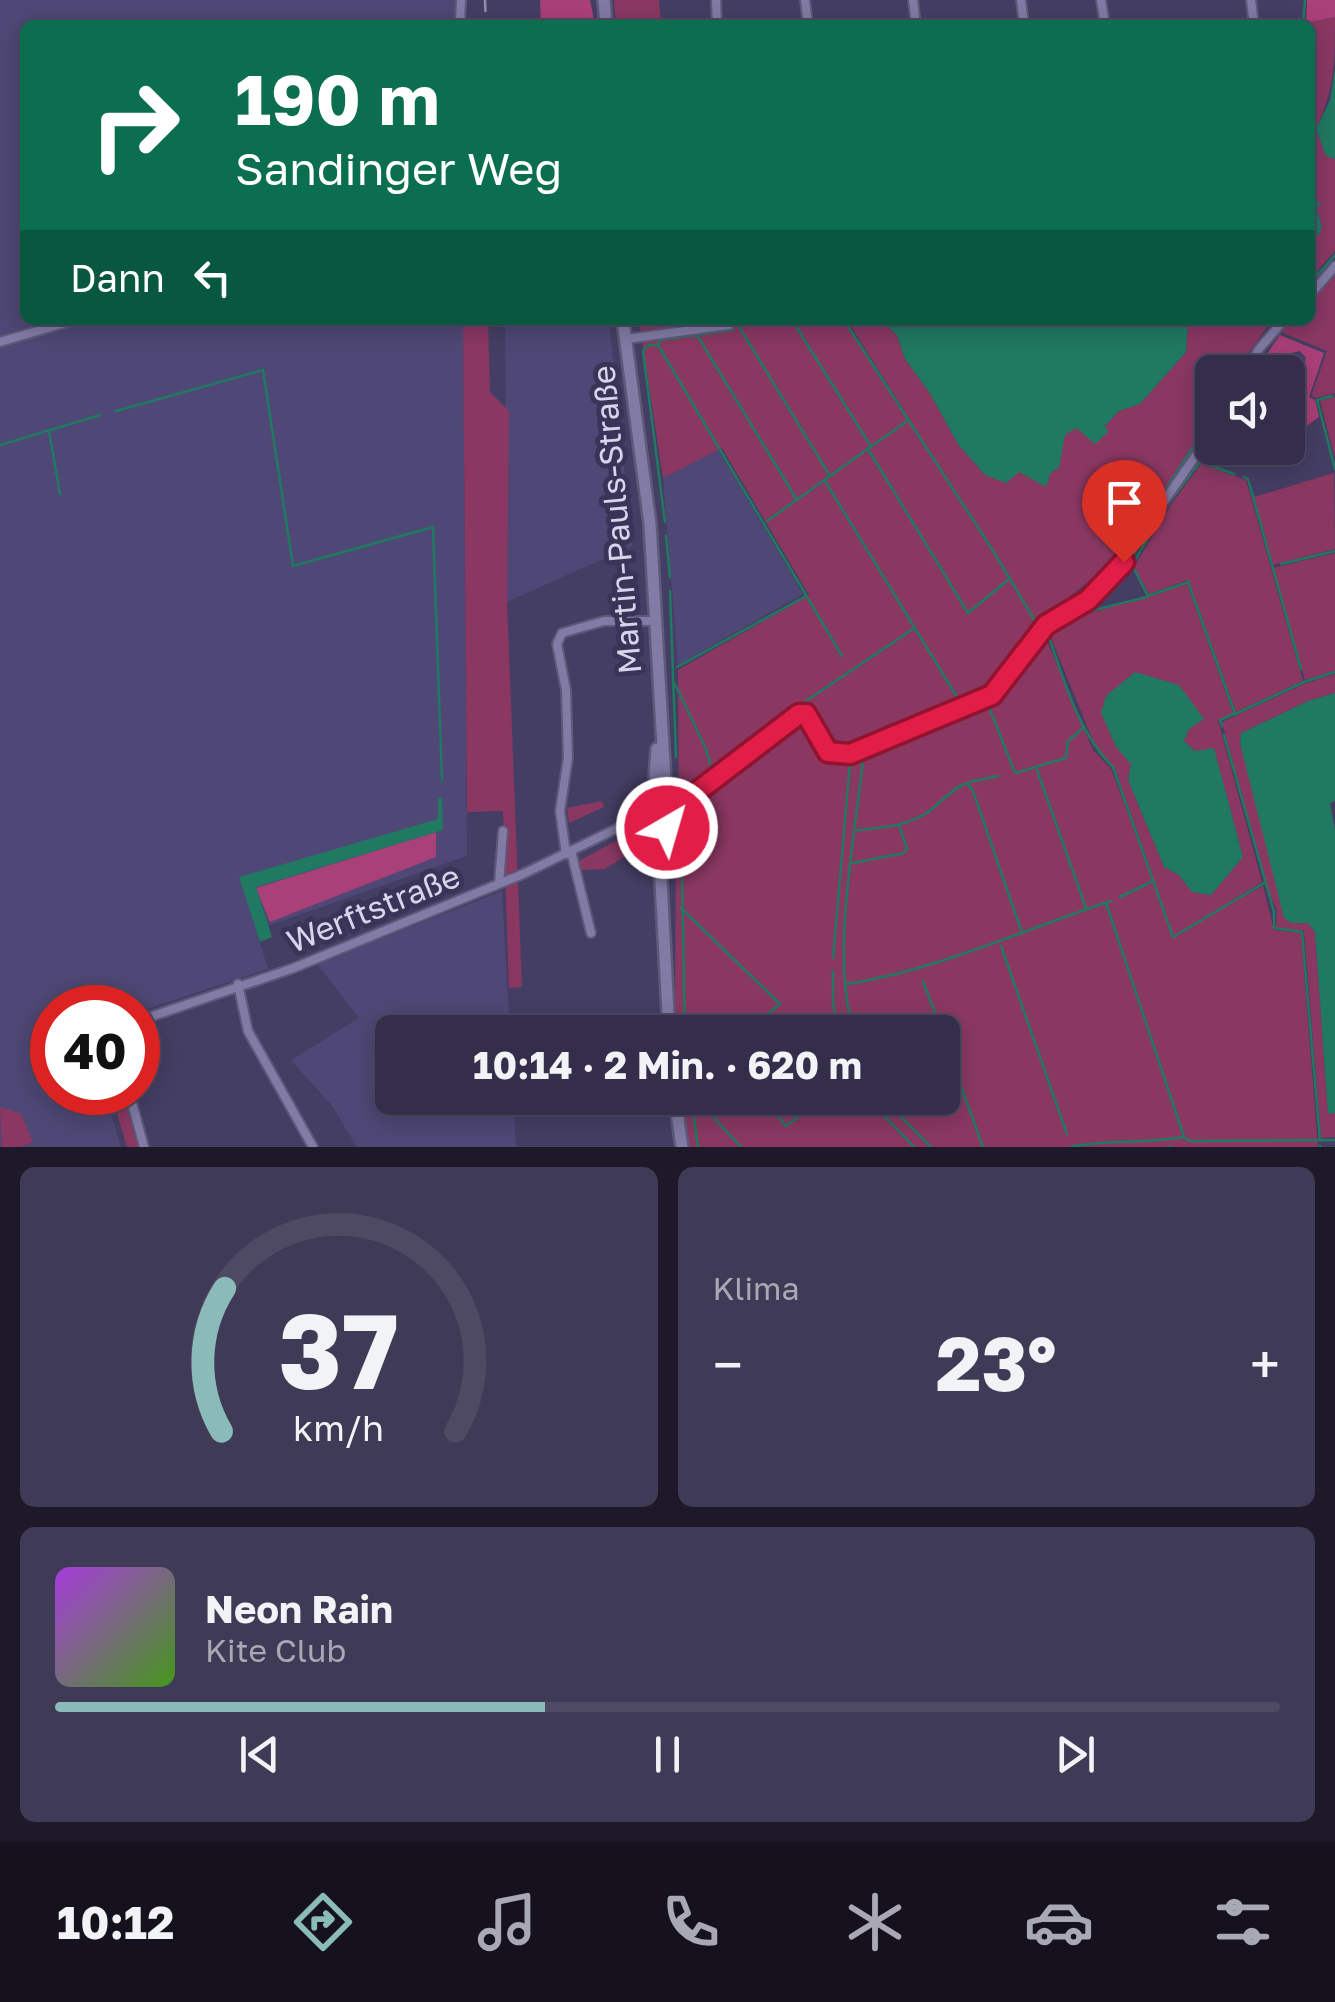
<!DOCTYPE html>
<html lang="de">
<head>
<meta charset="utf-8">
<style>
	:root { --surface:#342e4b; --page:#3f3a55; --text:#f1f3f6; --muted:#a9a8b5; --line:#4e4a63; --accent:#8bbbb9 }
	body { margin:0; font-family:"Golos Text",sans-serif; background:var(--page); color:var(--text); height:100vh; display:flex; flex-direction:column; font-size:38px; white-space:nowrap }
	* { box-sizing:border-box; margin:0 }
	p { font-size:32px; color:var(--muted) }
	.icon { flex:none; width:55px; height:55px; fill:none; stroke:currentColor; stroke-width:2; stroke-linecap:round; stroke-linejoin:round }
	.map { position:relative; height:1147px; overflow:hidden }
	.details { display:flex; flex-direction:column; gap:20px; padding:20px; background:#1d1929; flex:1 }
	.details>* { flex:none }
	.banner { position:absolute; left:20px; top:20px; width:1295px; height:305px; border-radius:15px; box-shadow:0 5px 25px #0003,0 0 0 2px var(--line); background:#0b6e4f; color:#fff; overflow:hidden }
	.fabs { position:absolute; left:1195px; top:355px; display:grid; gap:20px }
	.fabs a { display:grid; place-items:center; width:110px; height:110px; border-radius:15px; background:var(--surface); box-shadow:0 5px 25px #0003,0 0 0 2px var(--line); font-size:50px }
	.speed { position:absolute; left:30px; top:985px; display:flex; gap:20px; font-size:50px; font-weight:700; text-align:center }
	.speed>* { display:grid; place-content:center; width:130px; height:130px; border-radius:50%; background:var(--surface); box-shadow:0 5px 25px #0003,0 0 0 2px var(--line); line-height:1 }
	.speed .limit { border:15px solid #d22; background:#fff; color:#111 }
	.pin { position:absolute; display:grid; place-items:center; width:85px; height:85px; color:#fff; margin:-102px -42px; border-radius:50% 50% 50% 0; rotate:-45deg; box-shadow:0 0 10px #0007 }
	.pin .icon { rotate:45deg }
	.me { position:absolute; width:110px; margin:-55px; rotate:38deg; stroke-linejoin:round; filter:drop-shadow(0 0 8px #0008) }
	.turn { display:flex; align-items:center; gap:35px; height:210px; padding:0 50px; font-size:45px }
	.turn .icon { width:130px; height:130px; stroke-width:2.5 }
	.turn b { display:block; font-size:70px; line-height:85px }
	.then { display:flex; align-items:center; height:95px; padding:0 50px; background:#0003; gap:20px; font-size:38px }
	.big { font-size:75px; font-weight:700; line-height:1.1 }
	.details .card { flex:1; display:flex; flex-direction:column; justify-content:center; gap:15px; min-width:0; padding:0 35px; border-radius:15px; background:var(--page) }
	.details .dial { align-items:center; gap:0 }
	.dial svg { height:260px; overflow:visible; fill:none; stroke:var(--line); stroke-width:7; stroke-linecap:round; text-anchor:middle }
	.dial text { fill:var(--text); stroke:none }
	.song { display:flex; align-items:center; gap:30px }
	.cover { width:120px; height:120px; border-radius:15px; background:linear-gradient(135deg,hsl(280 70% 55%),hsl(100 70% 35%)) }
	.played { height:10px; border-radius:5px; background:linear-gradient(90deg,var(--accent) 40%,var(--line) 40%) }
	.keys { display:flex; justify-content:space-around; direction:ltr }
	.heat { display:flex; justify-content:space-between; align-items:center; font-size:55px; direction:ltr }
	.details .tiles { flex:1; display:grid; gap:20px; grid-template-columns:1fr 1fr }
	.card:last-child { grid-column:span 2 }
	.trip { position:absolute; left:375px; top:1015px; width:585px; height:100px; border-radius:15px; background:var(--surface); box-shadow:0 5px 25px #0003,0 0 0 2px var(--line); font-weight:700; line-height:100px; text-align:center }
	.tabs { display:flex; height:160px; justify-content:space-around; align-items:center; background:#15121e; color:var(--muted) }
	.tabs .icon { width:70px; height:70px }
	.tabs .selected { color:var(--accent) }
	.tabs b { font-size:45px; color:var(--text) }
	.map>svg:first-child { display:block }
	.built { fill:#4f4775 }
	.green { fill:#8a3862; fill-rule:evenodd }
	.forest { fill:#aa4078 }
	.water { fill:#207961 }
	.lines { fill:none; stroke-linecap:round; stroke-linejoin:round }
	.stream { stroke:#207961; stroke-width:2.5 }
	.street-casing { stroke:#5f5979; stroke-width:12 }
	.secondary-casing { stroke:#5f5979; stroke-width:16 }
	.street { stroke:#817ba5; stroke-width:8 }
	.secondary { stroke:#817ba5; stroke-width:11 }
	.rail { stroke:#928eac; stroke-width:2.5; stroke-dasharray:12 12; stroke-linecap:butt }
	.route-casing { stroke:#92132f; stroke-width:25 }
	.route { stroke:#e11d48; stroke-width:18 }
	.labels { text-anchor:middle; dominant-baseline:central; stroke-width:10; stroke-linejoin:round; paint-order:stroke }
	.street-label { font-size:32px; fill:#d7d5ec; stroke:#3a3459 }
</style>
</head>
<body>
<div class="map">
<svg width="1335" height="1147" viewBox="0 0 1335 1147">
	<rect width="100%" height="100%" fill="#453e64"/>
	<path class="built" d="M 0,0 L 462,0 L 463,25 L 25,25 L 25,320 L 463,320 L 467,856 L 256,930 L 268,969 L 138,1012 L 138,1008 L 52,1008 L 52,1092 L 105,1093 L 121,1147 L 0,1147 Z
		M 505,320 L 609,320 L 632,546 L 507,602 Z
		M 718,449 L 803,594 L 678,665 L 663,478 Z
		M 502,891 L 510,1032 L 392,1032 L 392,1098 L 513,1098 L 516,1147 L 357,1147 L 332,1106 L 291,1060 L 359,1018 L 317,964 Z"/>
	<path class="green" d="M 614,0 L 659,0 L 661,25 L 616,25 Z
		M 1335,17 C 1335,62 1335,88 1316,129 L 1326,155 L 1335,159 L 1335,251 L 1310,279 L 1310,251 L 1322,228 L 1317,207 L 1321,204 L 1310,195 L 1310,25 L 1306,23 Z
		M 1335,275 L 1335,393 L 1316,398 L 1311,396 L 1327,351 L 1281,332 L 1293,320 L 1310,320 L 1310,302 Z
		M 463,320 L 488,320 L 490,392 L 509,411 L 507,602 L 522,987 L 509,988 L 503,811 L 467,812 Z
		M 639,320 L 843,320 L 957,495 L 847,320 L 880,320 L 897,335 L 905,359 L 929,392 L 958,444 L 985,475 L 1019,471 L 1046,487 L 1051,472 L 1059,468 L 1064,435 L 1076,428 L 1087,436 L 1105,426 L 1119,411 L 1140,404 L 1186,352 L 1188,320 L 1272,320 L 1235,372 L 1212,372 L 1212,412 L 1191,450 L 1118,557 L 1039,622 L 1093,750 L 1111,769 L 1154,880 L 1115,768 L 1096,748 L 1049,633 L 1078,617 L 1187,583 L 1233,713 L 1218,720 L 1262,882 L 1212,913 L 1263,886 L 1274,930 L 1301,933 L 1318,1147 L 686,1147 L 680,1098 L 942,1098 L 942,1032 L 675,1032 L 676,824 L 679,815 L 678,670 L 809,595 L 722,448 L 663,478 ZM 1189,729 L 1184,741 L 1195,751 L 1214,749 L 1243,857 L 1211,895 L 1192,892 L 1179,875 L 1164,867 L 1128,780 L 1131,764 Z
		M 1335,397 L 1335,458 L 1320,401 Z
		M 1201,464 L 1246,480 L 1303,681 L 1236,712 L 1188,580 L 1149,594 L 1134,567 L 1170,506 Z
		M 1334,473 L 1335,549 L 1273,565 L 1254,497 Z
		M 1335,553 L 1335,671 L 1305,680 L 1273,568 Z
		M 1335,674 L 1335,693 L 1308,701 L 1241,733 L 1240,743 L 1291,923 L 1308,923 L 1315,932 L 1328,1113 L 1335,1113 L 1335,1137 L 1321,1138 L 1304,931 L 1276,928 L 1277,911 L 1265,883 L 1222,722 L 1304,684 Z
		M 602,801 L 604,807 L 569,823 L 567,808 Z
		M 630,833 L 637,835 L 646,843 L 605,869 L 581,870 L 579,861 Z
		M 111,1093 L 123,1093 L 138,1147 L 127,1147 Z
		M 0,1107 L 21,1114 L 33,1142 L 20,1147 L 2,1147 Z"/>
	<path class="forest" d="M 540,0 L 590,0 L 595,25 L 541,25 Z
		M 1307,0 L 1335,0 L 1335,17 L 1306,23 Z
		M 1280,335 L 1324,353 L 1309,397 L 1315,400 L 1319,417 L 1302,429 L 1299,442 L 1288,439 L 1288,395 L 1296,395 L 1306,358 L 1300,351 C 1283,355 1273,357 1266,372 L 1254,372 Z
		M 436,832 L 436,857 L 270,922 L 256,888 Z"/>
	<path class="water" d="M 1335,68 L 1335,159 L 1326,156 L 1316,129 L 1330,100 Z
		M 1310,195 L 1321,204 L 1317,208 L 1322,228 L 1310,251 Z
		M 880,320 L 1188,320 L 1186,352 L 1140,404 L 1119,411 L 1105,426 L 1108,432 L 1095,444 L 1076,428 L 1065,435 L 1059,468 L 1051,472 L 1046,487 L 1019,472 L 1006,483 L 985,475 L 958,444 L 929,392 L 905,359 L 897,335 Z
		M 1135,672 L 1179,685 L 1204,719 L 1189,729 L 1184,741 L 1195,751 L 1214,748 L 1243,857 L 1211,895 L 1192,892 L 1179,875 L 1164,867 L 1128,780 L 1131,764 L 1116,747 L 1101,713 L 1106,696 Z
		M 1335,693 L 1335,801 L 1330,803 L 1335,830 L 1335,1113 L 1328,1114 L 1315,932 L 1308,923 L 1291,923 L 1284,918 L 1240,743 L 1241,733 L 1308,701 Z
		M 438,797 L 442,798 L 443,830 L 256,887 L 272,937 L 260,942 L 239,877 L 438,819 Z"/>
	<g class="lines">
		<path class="stream" d="M 1303,25 L 1305,0
			M 1310,283 L 1335,255
			M 1326,283 L 1335,273
			M 735,320 L 830,476
			M 792,320 L 870,445
			M 844,320 L 995,554 L 1038,626
			M 697,335 L 797,500
			M 658,345 L 660,340 L 733,330 L 734,321
			M 1239,372 L 1277,320
			M 1250,372 L 1265,349 L 1288,323
			M 1332,396 L 1317,400 L 1335,469
			M 116,411 L 263,370 L 293,566 L 433,527 L 442,780
			M 49,431 L 60,494
			M 0,445 L 100,415
			M 868,449 L 968,613 L 1009,579
			M 1207,451 L 1212,440
			M 1234,474 L 1200,462 L 1168,504 L 1132,565 L 1148,596 L 1188,582 L 1235,714 L 1304,682 L 1335,672
			M 1244,477 L 1248,479 L 1301,669
			M 825,481 L 960,702 L 919,721
			M 767,521 L 907,421
			M 665,522 L 643,351 L 648,345 L 658,345 L 842,656
			M 666,536 L 670,577
			M 1134,538 L 1212,418
			M 1281,564 L 1335,551
			M 670,591 L 676,757
			M 1047,632 C 1064,678 1077,732 1113,767 L 1173,937 L 1264,883
			M 1016,657 L 1038,626 L 1081,598 L 1124,553
			M 677,667 L 806,596
			M 675,684 L 706,749 L 712,770
			M 997,697 C 1016,679 1027,655 1044,635 C 1064,613 1118,605 1146,597
			M 987,702 L 1015,773 L 1066,758 L 1068,741 L 1083,728
			M 803,703 L 913,629
			M 1222,726 L 1220,720 L 1234,714
			M 1224,735 L 1274,912 L 1274,928 L 1302,932 L 1320,1140
			M 857,745 L 902,728
			M 711,767 L 718,767 L 795,710
			M 736,767 L 802,719 L 806,720 L 823,758 L 827,762 L 848,760 L 850,763 L 833,958
			M 1037,770 L 1086,908
			M 970,782 L 998,776
			M 857,830 C 881,828 908,826 928,812 C 941,803 952,788 967,783 L 973,791 L 1022,933
			M 853,863 L 904,853 L 907,849 L 899,825
			M 1120,897 L 1151,882
			M 1106,903 L 1184,1137 L 1189,1141 L 1335,1140
			M 681,908 L 780,1004 L 745,1032
			M 1001,946 L 1067,1134
			M 833,971 L 833,1004 L 840,1032
			M 923,981 L 942,1032
			M 847,984 C 939,970 1024,929 1111,901
			M 685,1032 L 681,829 L 689,812 L 730,771
			M 854,1032 C 830,959 855,838 863,759 L 979,705
			M 942,1034 L 983,1147
			M 691,1098 L 698,1147
			M 763,1098 L 786,1126 L 823,1098
			M 867,1098 L 914,1147
			M 882,1098 L 931,1147
			M 1320,1146 L 1320,1147
			M 741,1147 L 714,1118 L 744,1098
			M 1071,1147 C 1108,1139 1146,1144 1183,1137
			M 1168,1147 L 1171,1147"/>
		<defs>
			<path id="street" d="M 716,0 L 717,25
				M 805,0 L 808,25
				M 913,0 L 916,25
				M 1021,0 L 1024,25
				M 1101,0 L 1105,25
				M 1251,0 L 1254,25
				M 460,25 L 461,0
				M 1310,295 L 1335,266
				M 626,339 L 729,325 L 728,320
				M 0,342 L 75,320
				M 1246,372 L 1259,349 L 1284,320
				M 624,823 L 644,806 L 687,797
				M 628,824 L 646,829 L 658,841
				M 571,851 L 591,933
				M 566,854 L 560,811 L 568,758 L 566,690 L 557,644 L 562,633 L 604,621 L 657,621
				M 499,884 L 503,831
				M 238,984 L 248,1031 L 313,1147
				M 138,1021 L 291,969 L 523,874 L 620,827 L 676,808 L 799,714 L 811,718 L 828,752 L 850,754 L 992,695 L 1046,625 L 1077,608 L 1107,584 L 1212,432
				M 129,1092 L 144,1147"/>
			<path id="secondary" d="M 604,0 L 606,25
				M 623,320 L 650,524 L 665,780 L 660,801
				M 657,749 L 655,777 L 659,795
				M 661,813 L 658,825 L 669,1032
				M 675,1098 L 682,1147"/>
		</defs>
		<use href="#street" class="street-casing"/>
		<use href="#secondary" class="secondary-casing"/>
		<use href="#street" class="street"/>
		<use href="#secondary" class="secondary"/>
		<path class="rail" d="M 485,0 L 486,25"/>
	</g>
	<g class="lines">
		<defs>
			<path id="route" d="M 667,828 L 662,813 L 676,808 L 799,714 L 806,714 L 828,752 L 850,754 L 992,695 L 1046,625 L 1088,600 L 1124,562"/>
		</defs>
		<use href="#route" class="route-casing"/>
		<use href="#route" class="route"/>
	</g>
	<g class="labels">
		<g class="street-label">
			<text transform="translate(616 520) rotate(-95)">Martin-Pauls-Straße</text>
			<text transform="translate(373 908) rotate(-22)">Werftstraße</text>
		</g>
	</g>
</svg>
<div class="fabs">
<a><svg class="icon" aria-label="sound" viewBox="0 0 24 24"><path d="M4 9h4l5-4v14l-5-4H4zM17 9q2 3 0 6"/></svg></a>
</div>
<div class="speed"><div class="limit">40</div></div>
<div class="pin" style="left:1124px;top:562px;background:#d93025"><svg class="icon" aria-label="arrive" viewBox="0 0 24 24"><path d="M6 21V4h12l-3 4 3 4H6"/></svg></div>
<svg class="me" style="left:667px;top:828px" viewBox="-20 -20 40 40"><circle r="17" fill="#e11d48" stroke="#fff" stroke-width="3"/><path d="M0-11L8 9 0 5-8 9z" fill="#fff"/></svg>
<div class="trip">10:14 · 2 Min. · 620 m</div>
<div class="banner">
<div class="turn"><svg class="icon" aria-label="right" viewBox="0 0 24 24"><path d="M7 20v-9h11M14 6l5 5-5 5"/></svg><div><b>190 m</b>Sandinger Weg</div></div>
<div class="then">Dann<svg class="icon" aria-label="left" viewBox="0 0 24 24"><path d="M17 20v-9H6M10 6l-5 5 5 5"/></svg></div>
</div>
</div>
<section class="details">
<div class="tiles">
<div class="card dial"><svg viewBox="0 0 100 80">
<path d="M14 69A42 42 0 1 1 86 69"/>
<path d="M14 69A42 42 0 0 1 15 25" stroke="#8bbbb9"/>
<text x="50" y="56" font-size="32" font-weight="700">37</text>
<text x="50" y="72" font-size="11">km/h</text>
</svg></div>
<div class="card"><p>Klima</p>
<div class="heat"><a>−</a><b class="big">23°</b><a>+</a></div>
</div>
<div class="card">
<div class="song"><i class="cover"></i><div><b>Neon Rain</b><p>Kite Club</p></div></div>
<div class="played"></div>
<div class="keys"><svg class="icon" aria-label="previous" viewBox="0 0 24 24"><path d="M18 5L8 12l10 7zM5 5v14"/></svg><svg class="icon" aria-label="pause" viewBox="0 0 24 24"><path d="M8 5v14M16 5v14"/></svg><svg class="icon" aria-label="next" viewBox="0 0 24 24"><path d="M6 5l10 7-10 7zM19 5v14"/></svg></div>
</div>
</div>
</section>
<nav class="tabs">
<b>10:12</b>
<svg class="icon selected" aria-label="directions" viewBox="0 0 24 24"><path d="M12 3l9 9-9 9-9-9zM9 14v-3h6M13 9l2 2-2 2"/></svg>
<svg class="icon" aria-label="music" viewBox="0 0 24 24"><path d="M9 18V5l10-2v13"/><circle cx="6" cy="18" r="3"/><circle cx="16" cy="16" r="3"/></svg>
<svg class="icon" aria-label="phone" viewBox="0 0 24 24"><path d="M5 4h4l2 5-3 2q2 4 5 5l2-3 5 2v4C11 20 4 13 5 4z"/></svg>
<svg class="icon" aria-label="climate" viewBox="0 0 24 24"><path d="M12 3v18M4 7l16 10M4 17L20 7"/></svg>
<svg class="icon" aria-label="car" viewBox="0 0 24 24"><path d="M5 17H2v-5l4-1 3-4h7l3 4 3 1v5h-3M9 17h6M6 11h13"/><circle cx="7" cy="17" r="2"/><circle cx="17" cy="17" r="2"/></svg>
<svg class="icon" aria-label="filters" viewBox="0 0 24 24"><path d="M4 7h16M4 17h16"/><circle cx="9" cy="7" r="2"/><circle cx="15" cy="17" r="2"/></svg>
</nav>
</body>
</html>
